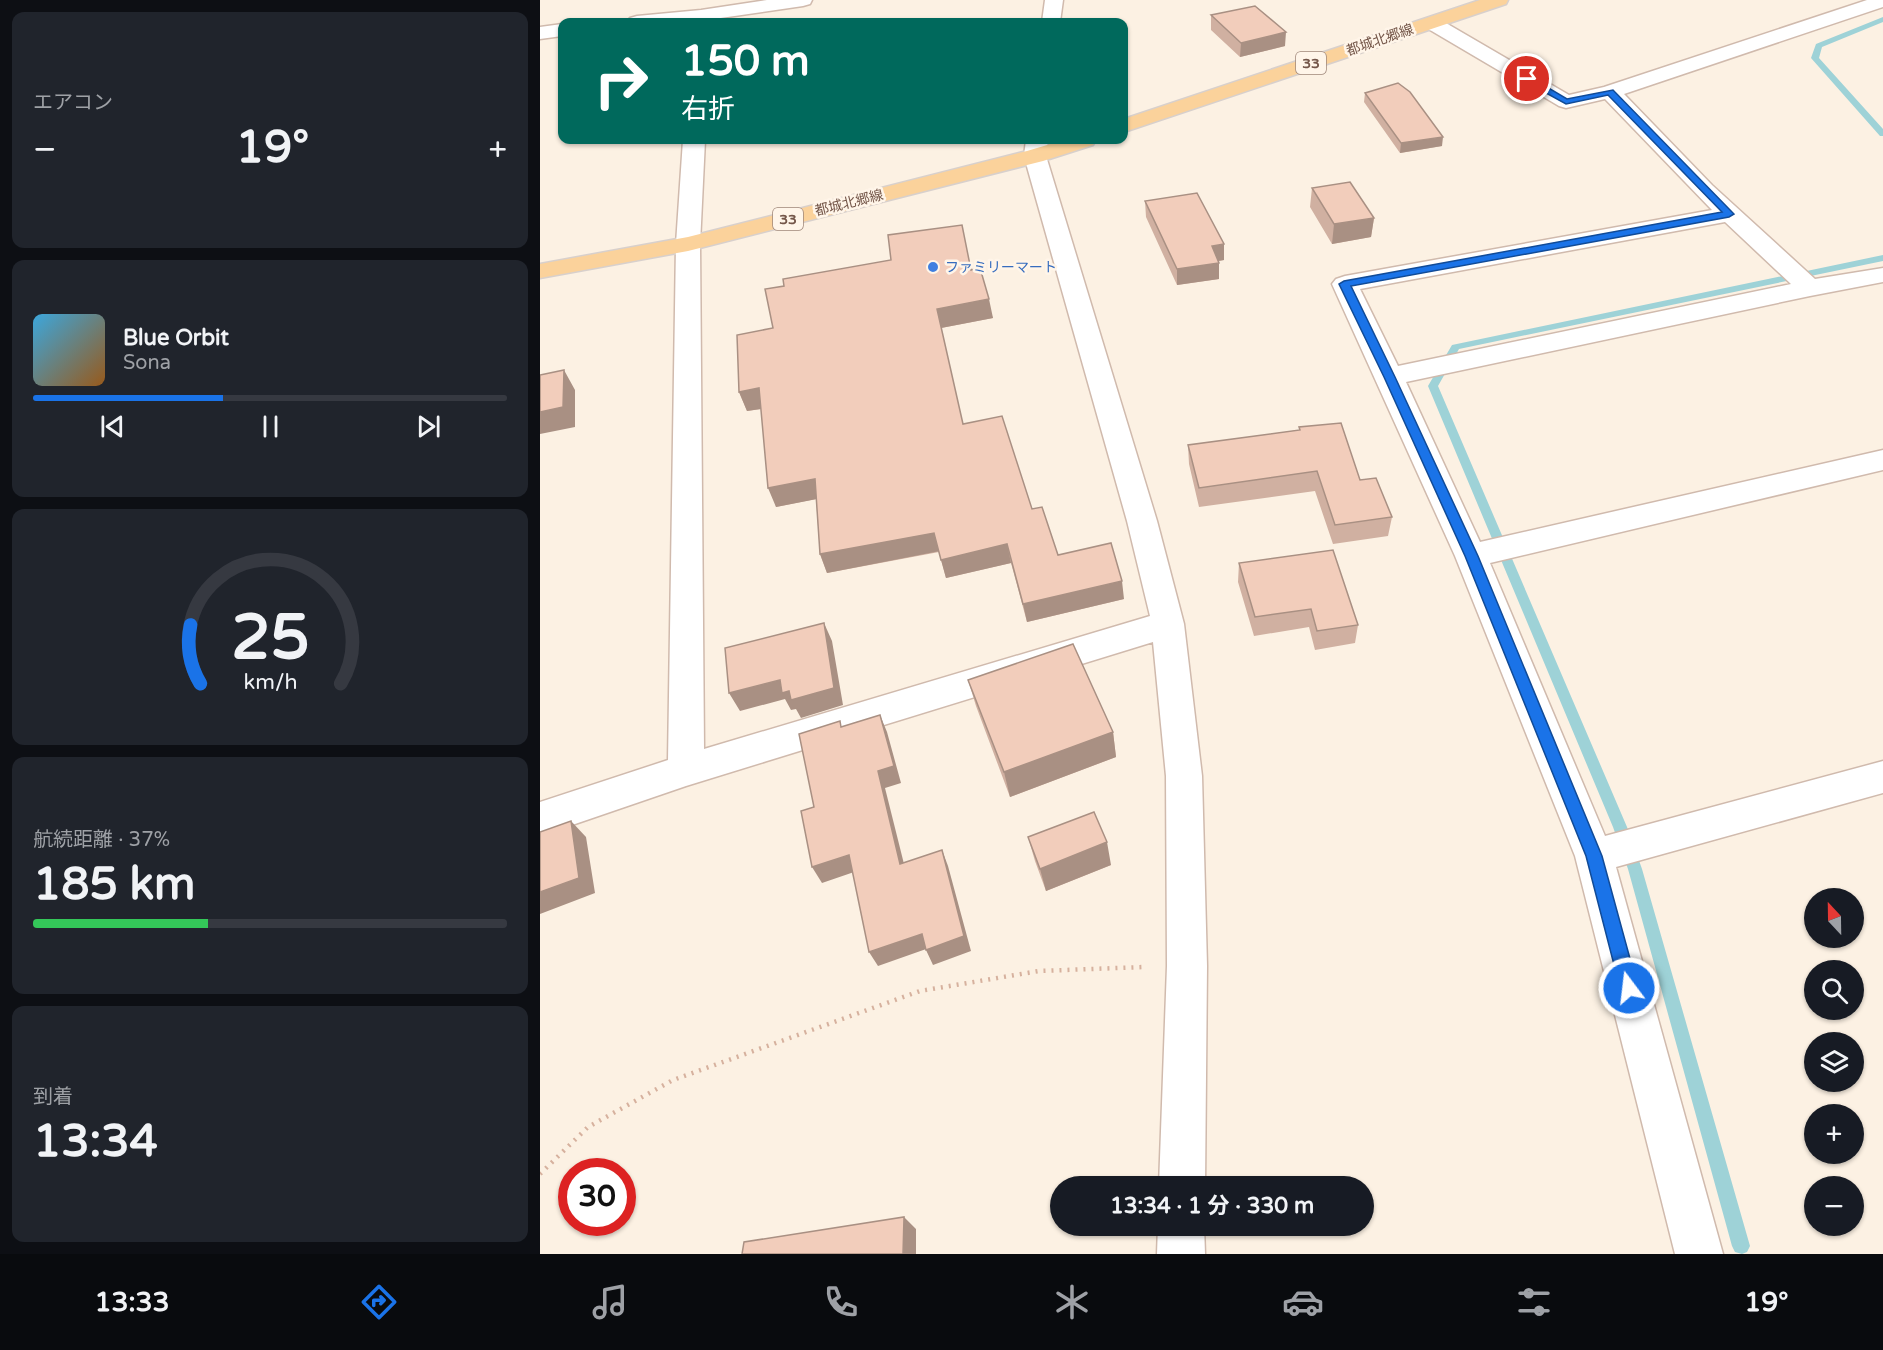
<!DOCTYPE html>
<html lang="ja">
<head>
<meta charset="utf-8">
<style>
	:root { --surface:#171b24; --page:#20242c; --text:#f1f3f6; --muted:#9ea1a6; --line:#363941; --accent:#1a73e8 }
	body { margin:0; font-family:"Varela Round","Noto Sans JP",sans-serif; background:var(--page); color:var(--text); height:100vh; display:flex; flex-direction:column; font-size:22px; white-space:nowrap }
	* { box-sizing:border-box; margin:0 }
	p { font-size:20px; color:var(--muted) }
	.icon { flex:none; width:33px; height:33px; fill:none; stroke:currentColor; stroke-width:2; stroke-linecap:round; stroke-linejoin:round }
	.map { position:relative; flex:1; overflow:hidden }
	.panel { display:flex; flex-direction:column; gap:12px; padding:12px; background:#0d0f14; width:540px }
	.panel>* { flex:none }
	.hud { position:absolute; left:18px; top:18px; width:570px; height:126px; border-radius:12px; box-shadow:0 2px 4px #0004; background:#00695c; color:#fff; overflow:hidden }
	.needle { width:39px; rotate:338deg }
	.tools { position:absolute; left:1264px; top:888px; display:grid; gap:12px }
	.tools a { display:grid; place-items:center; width:60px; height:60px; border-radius:50%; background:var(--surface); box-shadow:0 2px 4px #0004; font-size:30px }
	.speed { position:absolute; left:18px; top:1158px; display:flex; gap:12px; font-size:30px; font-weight:700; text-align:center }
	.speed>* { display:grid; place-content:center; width:78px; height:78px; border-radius:50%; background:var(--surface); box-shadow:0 2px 4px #0004; line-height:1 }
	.speed .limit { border:9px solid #d22; background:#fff; color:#111 }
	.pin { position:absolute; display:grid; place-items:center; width:51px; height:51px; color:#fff; margin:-26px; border:3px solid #fff; border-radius:50%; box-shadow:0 2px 6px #0007 }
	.me { position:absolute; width:66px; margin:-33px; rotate:345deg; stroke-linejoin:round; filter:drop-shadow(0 0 4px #0008) }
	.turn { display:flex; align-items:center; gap:21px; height:126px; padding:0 24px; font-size:27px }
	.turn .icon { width:78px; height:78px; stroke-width:2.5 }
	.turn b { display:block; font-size:42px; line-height:51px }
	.big { font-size:45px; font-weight:700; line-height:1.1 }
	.panel .widget { flex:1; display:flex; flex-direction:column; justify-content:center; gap:9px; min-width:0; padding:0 21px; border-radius:12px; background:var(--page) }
	.panel .dial { align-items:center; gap:0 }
	.dial svg { height:156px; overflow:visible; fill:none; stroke:var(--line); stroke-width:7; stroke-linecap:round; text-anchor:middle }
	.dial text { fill:var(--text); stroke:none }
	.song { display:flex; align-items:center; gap:18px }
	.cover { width:72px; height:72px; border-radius:9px; background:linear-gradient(135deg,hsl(200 70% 55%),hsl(30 70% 35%)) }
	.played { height:6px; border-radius:3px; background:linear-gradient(90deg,var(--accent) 40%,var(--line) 40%) }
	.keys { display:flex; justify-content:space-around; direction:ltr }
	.heat { display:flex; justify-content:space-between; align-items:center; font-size:33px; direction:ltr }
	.charge { height:9px; border-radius:4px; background:linear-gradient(90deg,#34c759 37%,var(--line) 0) }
	.trip { position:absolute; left:510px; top:1176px; width:324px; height:60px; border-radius:30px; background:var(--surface); box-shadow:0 2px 4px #0004; font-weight:700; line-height:60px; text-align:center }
	.dock { display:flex; height:96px; justify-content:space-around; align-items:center; background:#090b0e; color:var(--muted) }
	.dock .icon { width:42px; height:42px }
	.dock .active { color:var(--accent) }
	.dock b { font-size:27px; color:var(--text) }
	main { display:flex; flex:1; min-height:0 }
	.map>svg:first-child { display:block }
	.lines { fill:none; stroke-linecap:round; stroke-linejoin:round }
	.stream { fill:#9ed2d7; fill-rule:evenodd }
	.minor-casing { stroke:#d0baad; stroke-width:3 }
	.major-casing { stroke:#d8d0cc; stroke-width:3 }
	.path { stroke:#d6b19e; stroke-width:4.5; stroke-dasharray:2 6; stroke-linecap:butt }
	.minor { fill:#fff; fill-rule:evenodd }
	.major { fill:#fbd29b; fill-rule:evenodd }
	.wall { fill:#d0b0a1 }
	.shaded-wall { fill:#a99083 }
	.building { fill:#f2cdbb; stroke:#a99083; stroke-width:1.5 }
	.route { fill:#1a73e8; stroke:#114b97; stroke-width:1.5 }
	.shop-dot { fill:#3f7fe0; stroke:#fff5e9; stroke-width:2 }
	.labels { text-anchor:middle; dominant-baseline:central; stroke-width:5; stroke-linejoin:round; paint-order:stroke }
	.far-street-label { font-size:14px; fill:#745649; stroke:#fff5e9 }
	.shield { fill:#fff5e9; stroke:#9e8679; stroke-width:1.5 }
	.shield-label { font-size:14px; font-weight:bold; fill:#745649 }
	.far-shop-label { font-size:14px; fill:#366cbe; stroke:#fff5e9; text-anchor:start }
</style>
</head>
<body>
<main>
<section class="panel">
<div class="widget"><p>エアコン</p>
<div class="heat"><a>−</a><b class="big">19°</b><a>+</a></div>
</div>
<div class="widget">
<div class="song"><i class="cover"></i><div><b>Blue Orbit</b><p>Sona</p></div></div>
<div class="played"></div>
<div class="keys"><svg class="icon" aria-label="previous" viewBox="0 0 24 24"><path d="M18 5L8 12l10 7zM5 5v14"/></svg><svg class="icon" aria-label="pause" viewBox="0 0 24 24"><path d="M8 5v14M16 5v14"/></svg><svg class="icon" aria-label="next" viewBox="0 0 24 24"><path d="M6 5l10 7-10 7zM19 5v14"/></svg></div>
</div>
<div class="widget dial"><svg viewBox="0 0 100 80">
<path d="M14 69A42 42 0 1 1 86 69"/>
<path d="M14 69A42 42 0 0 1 9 39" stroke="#1a73e8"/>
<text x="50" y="56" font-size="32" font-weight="700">25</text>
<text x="50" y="72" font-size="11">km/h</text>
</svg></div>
<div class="widget"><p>航続距離 · 37%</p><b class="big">185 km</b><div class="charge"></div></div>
<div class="widget"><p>到着</p><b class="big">13:34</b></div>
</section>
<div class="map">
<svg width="1343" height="1254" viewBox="0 0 1343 1254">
	<rect width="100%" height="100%" fill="#fcf1e3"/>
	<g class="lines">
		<path class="stream" d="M 1343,17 L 1343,22 L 1282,47 L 1279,58 L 1343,129 L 1343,136 L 1340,136 L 1271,58 L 1276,44 Z
			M 1343,255 L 1343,261 L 919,349 L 898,386 L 1087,827 L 1102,869 L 1210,1246 L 1207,1252 L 1202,1254 L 1195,1252 L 1192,1246 L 1088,869 L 1073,827 L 888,386 L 912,345 Z"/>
		<defs>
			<path id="minor" d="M 227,0 L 272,0 L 270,4 L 263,6 L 153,22 L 87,22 L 90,18 L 97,16 L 161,10 Z
				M 505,0 L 523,0 L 520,22 L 502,22 Z
				M 1327,0 L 1343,0 L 1343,7 L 1084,94 L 1172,185 L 1275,279 L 1343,268 L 1343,282 L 1270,296 L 866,382 L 940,542 L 1343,450 L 1343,470 L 950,563 L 1065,836 L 1343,761 L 1343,793 L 1076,867 L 1183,1254 L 1135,1254 L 1035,856 L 915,556 L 792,284 L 796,279 L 805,276 L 1172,210 L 1065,99 L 1026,108 L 1019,106 L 885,27 L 882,23 L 885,19 L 899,19 L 1029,95 L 1064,87 ZM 1185,222 L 1251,284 L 858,366 L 820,289 Z
				M 22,24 L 22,36 L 0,39 L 0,27 Z
				M 143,140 L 165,140 L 160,244 L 164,749 L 610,616 L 587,521 L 484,156 L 486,140 L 508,140 L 506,156 L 617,521 L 644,624 L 662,776 L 667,966 L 665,1186 L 619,1186 L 627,966 L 626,776 L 613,642 L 146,786 L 0,836 L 0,802 L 128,760 L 136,244 Z
				M 618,1226 L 664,1226 L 665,1254 L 617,1254 Z"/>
			<path id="major" d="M 940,0 L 968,0 L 966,4 L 584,132 L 584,119 Z
				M 524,140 L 556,140 L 553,145 L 503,161 L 148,251 L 0,278 L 0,264 L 148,237 L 487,151 Z"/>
		</defs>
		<use href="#minor" class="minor-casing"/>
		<use href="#major" class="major-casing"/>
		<path class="path" d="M 0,1174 L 48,1127 L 133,1080 L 380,991 L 499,971 L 604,967"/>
		<use href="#minor" class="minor"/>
		<use href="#major" class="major"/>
	</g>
	<path class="wall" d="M 671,15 L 745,46 L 700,57 L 671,30 Z
		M 825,93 L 902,146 L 860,153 L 824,102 Z
		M 772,188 L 834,218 L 831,237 L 792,244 L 770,207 Z
		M 605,201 L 684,260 L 678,261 L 679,279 L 637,285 L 606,217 Z
		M 431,270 L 453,318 L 401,328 L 423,424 L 492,509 L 518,555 L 584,599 L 487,622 L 471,563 L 406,578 L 399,552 L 287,573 L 280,554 L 276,499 L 236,507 L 221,409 L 207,411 L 199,392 L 233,328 Z
		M 759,427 L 820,480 L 852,517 L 848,536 L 793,544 L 775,491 L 659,507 L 649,464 L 648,445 L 759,430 Z
		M 699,563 L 818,625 L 815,643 L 775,650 L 769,627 L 714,636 L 698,582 Z
		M 428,680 L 573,732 L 576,757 L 470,797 L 436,706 Z
		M 488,837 L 571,865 L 506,891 L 495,861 Z"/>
	<path class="shaded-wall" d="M 746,32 L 745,46 L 700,57 L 701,43 Z
		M 903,137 L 902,146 L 860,153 L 861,143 Z
		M 834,218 L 831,237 L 792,244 L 794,224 Z
		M 684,244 L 684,260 L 672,262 L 672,246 Z
		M 679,263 L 679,279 L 637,285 L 637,269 Z
		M 449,299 L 453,318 L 401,328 L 397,309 Z
		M 24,370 L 35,390 L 35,427 L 0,434 L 0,412 Z
		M 219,388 L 227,408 L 207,411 L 199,392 Z
		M 275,479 L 282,498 L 236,507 L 228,488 Z
		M 394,533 L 400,551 L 287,573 L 280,554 Z
		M 467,544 L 471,563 L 406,578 L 401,560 Z
		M 582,581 L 584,599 L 487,622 L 483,604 Z
		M 284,623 L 292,641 L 303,705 L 261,718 L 256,709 L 251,710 L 245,699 L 200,711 L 189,693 L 240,680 L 249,691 Z
		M 340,715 L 347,732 L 361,783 L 345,788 L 368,880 L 360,864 L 338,771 Z
		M 573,732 L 576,757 L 470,797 L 464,772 Z
		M 31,821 L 46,837 L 55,893 L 0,914 L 0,892 Z
		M 567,842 L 571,865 L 506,891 L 500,869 Z
		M 402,850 L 408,866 L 431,951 L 393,965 L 386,950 Z
		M 309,855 L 317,871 L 282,883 L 272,867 Z
		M 382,934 L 389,948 L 338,966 L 329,952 Z
		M 364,1217 L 376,1229 L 376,1254 L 363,1254 Z"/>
	<path class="building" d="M 715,6 L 746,32 L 701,43 L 671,15 Z
		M 858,83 L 870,92 L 903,137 L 861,143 L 825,93 Z
		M 810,182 L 834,218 L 794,224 L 772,188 Z
		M 657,193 L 684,244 L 672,246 L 679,263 L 637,269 L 605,201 Z
		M 422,225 L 431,270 L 440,268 L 449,299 L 397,309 L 423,424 L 462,416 L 492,509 L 502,507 L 518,555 L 571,543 L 582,581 L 483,604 L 467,544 L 401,560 L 394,533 L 280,554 L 275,479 L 228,488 L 219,388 L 199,392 L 197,335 L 233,328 L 225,289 L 244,286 L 243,279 L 351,260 L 348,235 Z
		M 24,370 L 23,407 L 0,412 L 0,375 Z
		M 801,423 L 820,480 L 836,478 L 852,517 L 795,525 L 777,471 L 659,488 L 648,445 L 760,430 L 759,427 Z
		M 793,550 L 818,625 L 777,631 L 771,609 L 715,617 L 699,563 Z
		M 284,623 L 294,688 L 251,700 L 249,691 L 242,693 L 240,680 L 189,693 L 185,648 Z
		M 533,644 L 573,732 L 464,772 L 428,680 Z
		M 340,715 L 354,766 L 338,771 L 360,864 L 402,850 L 424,936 L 386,950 L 382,934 L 329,952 L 309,855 L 272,867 L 261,811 L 274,807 L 259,734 L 300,721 L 301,727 Z
		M 554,812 L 567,842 L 500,869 L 488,837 Z
		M 31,821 L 39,878 L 0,892 L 0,832 Z
		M 364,1217 L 363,1254 L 202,1254 L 204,1242 Z"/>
	<path class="route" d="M 984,77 L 990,77 L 1027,99 L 1073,90 L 1194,214 L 1189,217 L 811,286 L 855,377 L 938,556 L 1062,856 L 1098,988 L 1095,994 L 1089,997 L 1083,994 L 1080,988 L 1046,856 L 925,556 L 844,377 L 799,284 L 804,281 L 1182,212 L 1068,95 L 1026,104 L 984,81 Z"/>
	<circle class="shop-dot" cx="393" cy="267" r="6"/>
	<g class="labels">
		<g class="far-street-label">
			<text transform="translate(840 40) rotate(-19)">都城北郷線</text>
			<text transform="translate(309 203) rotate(-14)">都城北郷線</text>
		</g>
		<g class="shield">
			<rect x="756" y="52" width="30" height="22" rx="4.5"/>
			<rect x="233" y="208" width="30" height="22" rx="4.5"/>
		</g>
		<g class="shield-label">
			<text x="771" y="63">33</text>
			<text x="248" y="219">33</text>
		</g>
		<g class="far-shop-label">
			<text x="405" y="267">ファミリーマート</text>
		</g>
	</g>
</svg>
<div class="tools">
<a><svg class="needle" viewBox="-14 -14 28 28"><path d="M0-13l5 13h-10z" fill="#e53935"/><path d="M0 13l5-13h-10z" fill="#9ea1a6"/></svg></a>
<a><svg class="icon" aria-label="search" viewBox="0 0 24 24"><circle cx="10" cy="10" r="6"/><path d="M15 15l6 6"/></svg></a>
<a><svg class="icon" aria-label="layers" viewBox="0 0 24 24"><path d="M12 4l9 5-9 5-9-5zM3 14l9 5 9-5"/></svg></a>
<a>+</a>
<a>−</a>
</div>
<div class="speed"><div class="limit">30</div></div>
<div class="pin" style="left:987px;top:79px;background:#d93025"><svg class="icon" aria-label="arrive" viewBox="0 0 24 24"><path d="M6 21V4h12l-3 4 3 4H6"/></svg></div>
<svg class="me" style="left:1089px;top:988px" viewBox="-20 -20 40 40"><circle r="17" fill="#1a73e8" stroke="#fff" stroke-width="3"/><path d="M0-11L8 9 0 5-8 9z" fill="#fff"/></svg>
<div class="trip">13:34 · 1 分 · 330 m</div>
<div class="hud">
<div class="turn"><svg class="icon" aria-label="right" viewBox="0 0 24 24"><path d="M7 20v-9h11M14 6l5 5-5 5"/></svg><div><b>150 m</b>右折</div></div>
</div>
</div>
</main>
<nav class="dock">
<b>13:33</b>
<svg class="icon active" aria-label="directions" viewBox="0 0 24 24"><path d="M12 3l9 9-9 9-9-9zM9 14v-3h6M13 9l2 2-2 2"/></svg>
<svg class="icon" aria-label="music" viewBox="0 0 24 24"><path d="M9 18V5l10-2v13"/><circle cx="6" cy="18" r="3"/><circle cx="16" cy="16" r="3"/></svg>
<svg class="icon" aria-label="phone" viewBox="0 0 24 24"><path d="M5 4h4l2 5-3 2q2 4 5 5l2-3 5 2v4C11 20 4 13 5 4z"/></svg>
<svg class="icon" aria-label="climate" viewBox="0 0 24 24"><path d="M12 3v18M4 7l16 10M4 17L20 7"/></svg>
<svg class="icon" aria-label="car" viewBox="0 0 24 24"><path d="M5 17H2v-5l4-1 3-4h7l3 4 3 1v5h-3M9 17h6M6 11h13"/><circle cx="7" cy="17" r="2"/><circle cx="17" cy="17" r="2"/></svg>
<svg class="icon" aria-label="filters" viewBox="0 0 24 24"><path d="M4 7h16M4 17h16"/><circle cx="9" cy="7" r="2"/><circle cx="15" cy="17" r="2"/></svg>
<b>19°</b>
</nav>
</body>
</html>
